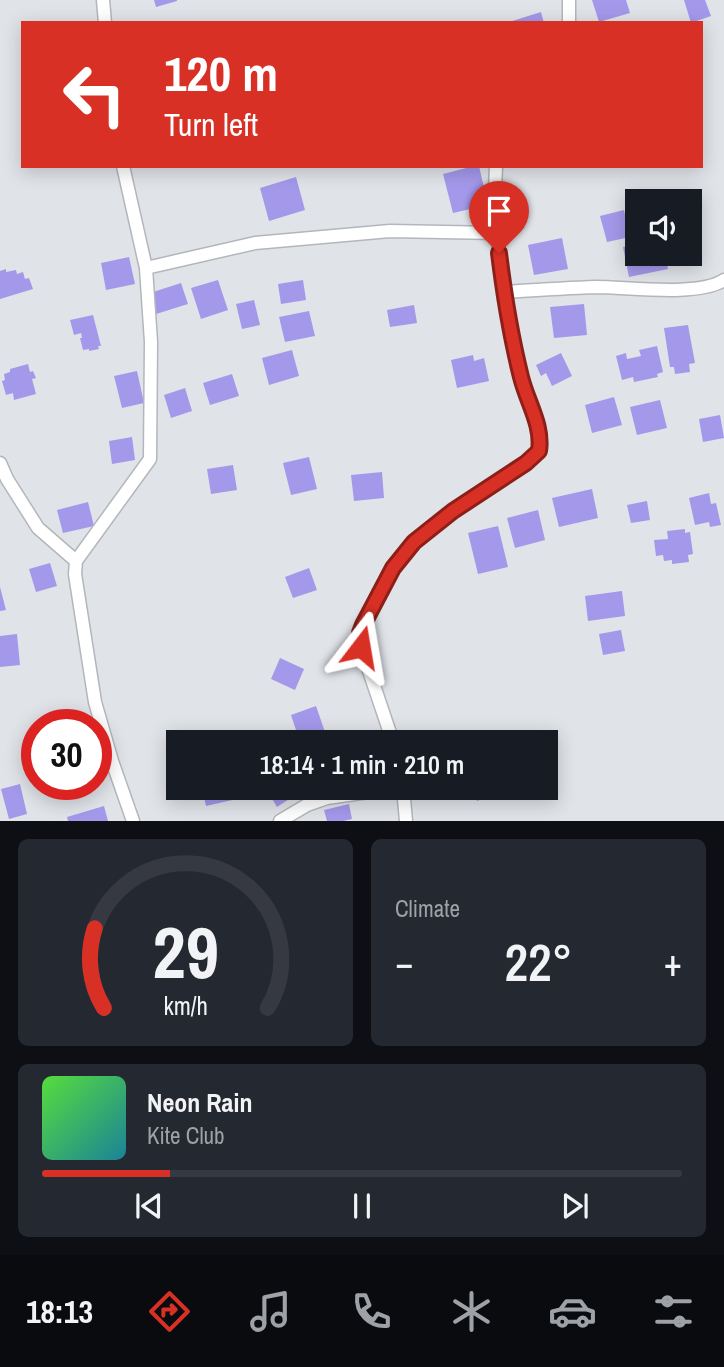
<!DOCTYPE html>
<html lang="en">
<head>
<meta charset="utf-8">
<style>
	:root { --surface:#171b24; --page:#242831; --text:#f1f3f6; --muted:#9ea1a6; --line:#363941; --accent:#d93025 }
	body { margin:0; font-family:"Archivo Narrow",sans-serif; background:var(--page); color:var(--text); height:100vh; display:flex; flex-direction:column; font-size:26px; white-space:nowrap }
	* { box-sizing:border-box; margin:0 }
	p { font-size:23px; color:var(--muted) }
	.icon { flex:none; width:38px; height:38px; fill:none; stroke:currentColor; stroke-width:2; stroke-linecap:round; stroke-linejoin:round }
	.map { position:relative; height:821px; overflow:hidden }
	.side { display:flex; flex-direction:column; gap:18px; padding:18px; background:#0d0f14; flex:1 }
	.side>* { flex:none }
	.hud { position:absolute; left:21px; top:21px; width:682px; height:147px; border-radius:0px; box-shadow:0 4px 18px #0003; background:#d93025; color:#fff; overflow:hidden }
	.fabs { position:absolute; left:625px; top:189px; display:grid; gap:14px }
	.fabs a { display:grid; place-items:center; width:77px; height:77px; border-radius:0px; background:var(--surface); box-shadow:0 4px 18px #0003; font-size:35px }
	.speed { position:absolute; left:21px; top:709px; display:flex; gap:14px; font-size:35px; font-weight:700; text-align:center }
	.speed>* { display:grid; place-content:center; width:91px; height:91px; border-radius:50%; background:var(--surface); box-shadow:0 4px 18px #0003; line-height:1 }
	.speed .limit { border:10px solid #d22; background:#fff; color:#111 }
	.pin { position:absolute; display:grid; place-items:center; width:60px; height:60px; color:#fff; margin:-72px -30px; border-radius:50% 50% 50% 0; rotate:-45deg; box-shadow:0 0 7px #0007 }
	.pin .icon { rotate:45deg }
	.me { position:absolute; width:77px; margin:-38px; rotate:14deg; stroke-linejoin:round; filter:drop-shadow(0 0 5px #0008) }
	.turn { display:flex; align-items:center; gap:24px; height:147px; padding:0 28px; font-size:32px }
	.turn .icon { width:91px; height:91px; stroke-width:2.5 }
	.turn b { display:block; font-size:49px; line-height:60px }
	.big { font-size:52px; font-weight:600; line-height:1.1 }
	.side .card { flex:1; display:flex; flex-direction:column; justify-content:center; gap:10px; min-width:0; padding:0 24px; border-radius:10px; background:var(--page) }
	.side .dial { align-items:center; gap:0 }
	.dial svg { height:182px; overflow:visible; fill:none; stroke:var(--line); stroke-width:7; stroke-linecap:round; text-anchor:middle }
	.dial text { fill:var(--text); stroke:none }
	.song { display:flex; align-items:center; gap:21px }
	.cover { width:84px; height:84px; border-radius:10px; background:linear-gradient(135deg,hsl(110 70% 55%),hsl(190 70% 35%)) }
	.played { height:7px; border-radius:4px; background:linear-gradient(90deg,var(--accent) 20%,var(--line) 20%) }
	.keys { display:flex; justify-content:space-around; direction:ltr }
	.heat { display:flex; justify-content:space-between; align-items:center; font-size:38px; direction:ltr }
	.side .tiles { flex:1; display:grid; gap:18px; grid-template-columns:1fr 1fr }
	.card:last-child { grid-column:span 2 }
	.trip { position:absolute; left:166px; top:730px; width:392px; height:70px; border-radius:0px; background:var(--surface); box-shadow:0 4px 18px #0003; font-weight:600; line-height:70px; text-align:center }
	.dock { display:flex; height:112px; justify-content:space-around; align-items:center; background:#090b0e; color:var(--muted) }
	.dock .icon { width:49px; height:49px }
	.dock .current { color:var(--accent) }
	.dock b { font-size:32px; color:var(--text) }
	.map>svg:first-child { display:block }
	.building { fill:#a498eb }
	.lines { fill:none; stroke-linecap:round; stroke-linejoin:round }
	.street-casing { stroke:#b3b6bb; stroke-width:15 }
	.street { stroke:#fff; stroke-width:12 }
	.route-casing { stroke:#8d1f18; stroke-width:18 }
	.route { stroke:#d93025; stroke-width:12 }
</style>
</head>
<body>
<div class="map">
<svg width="724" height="821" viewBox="0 0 724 821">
	<rect width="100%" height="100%" fill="#e0e3e8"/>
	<path class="building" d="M 154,0 L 177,0 L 177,1 L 156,7 Z
		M 592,0 L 626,0 L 630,13 L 599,22 Z
		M 684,0 L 705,0 L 711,16 L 691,23 Z
		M 541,12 L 544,23 L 509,23 L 509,22 Z
		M 474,166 L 479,166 L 488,205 L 453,213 L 443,174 Z
		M 296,177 L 305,210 L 269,221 L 260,188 Z
		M 624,210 L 630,237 L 607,242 L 600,216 Z
		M 562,238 L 568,269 L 534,275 L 528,245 Z
		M 637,244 L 637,254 L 665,254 L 668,269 L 629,277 L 623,247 Z
		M 129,257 L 135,284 L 106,290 L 101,263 Z
		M 6,269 L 6,272 L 16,270 L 17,274 L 23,272 L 25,279 L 29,278 L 33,289 L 0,299 L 0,271 Z
		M 218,280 L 228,310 L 201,319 L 191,288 Z
		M 303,280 L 306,300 L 281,304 L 278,284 Z
		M 181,283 L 188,304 L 156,314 L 150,293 Z
		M 254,300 L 260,325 L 242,329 L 236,304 Z
		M 584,304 L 587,335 L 554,338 L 550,307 Z
		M 414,305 L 417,323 L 390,327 L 387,310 Z
		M 309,311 L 315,336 L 285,342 L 279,317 Z
		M 93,315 L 101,346 L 98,346 L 99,349 L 89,351 L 89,349 L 83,350 L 80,338 L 82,338 L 81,333 L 74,335 L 70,320 Z
		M 688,325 L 695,363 L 689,364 L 690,372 L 675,374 L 674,367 L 670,367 L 664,328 Z
		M 657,346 L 663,372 L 657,374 L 658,377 L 634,382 L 633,377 L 622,380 L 616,356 L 626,353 L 627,359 L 641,356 L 639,350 Z
		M 292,350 L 299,376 L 269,385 L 262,358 Z
		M 561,353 L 572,376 L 552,386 L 546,373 L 541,376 L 536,365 Z
		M 473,355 L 474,361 L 484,358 L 489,381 L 457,388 L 451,360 Z
		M 28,364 L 30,372 L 33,371 L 36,378 L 32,379 L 36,394 L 14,400 L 13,393 L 6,395 L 2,381 L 5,380 L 4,374 L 10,372 L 10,369 Z
		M 137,371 L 144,403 L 122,408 L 114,376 Z
		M 232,374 L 239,396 L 210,405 L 203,383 Z
		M 185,388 L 192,411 L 171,418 L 164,395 Z
		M 614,397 L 622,425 L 592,433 L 585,405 Z
		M 660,400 L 667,428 L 637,435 L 630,407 Z
		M 720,415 L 724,438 L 703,442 L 699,419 Z
		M 132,437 L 135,460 L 112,464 L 109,441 Z
		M 309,457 L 317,489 L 291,495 L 283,463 Z
		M 233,465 L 237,490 L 211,494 L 207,469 Z
		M 382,472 L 384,498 L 354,501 L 351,475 Z
		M 592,489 L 598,518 L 559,527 L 552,498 Z
		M 709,493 L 711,504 L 716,503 L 721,525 L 710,527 L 709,522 L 695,525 L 689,498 Z
		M 647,501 L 650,520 L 631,523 L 627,505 Z
		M 88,502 L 94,526 L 63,533 L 57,510 Z
		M 538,510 L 545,540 L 515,548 L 507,518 Z
		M 498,526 L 508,567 L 478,574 L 468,533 Z
		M 685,529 L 685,533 L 690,532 L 693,554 L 688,555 L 689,562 L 672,564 L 672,560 L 664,561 L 663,555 L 656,556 L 654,540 L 668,539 L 667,531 Z
		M 50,563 L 57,586 L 36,592 L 29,569 Z
		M 309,568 L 317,590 L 293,598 L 285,577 Z
		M 0,587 L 6,610 L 0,611 Z
		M 622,591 L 625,616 L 588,621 L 585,596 Z
		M 621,630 L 625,651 L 603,655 L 599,634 Z
		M 17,634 L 20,665 L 0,667 L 0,636 Z
		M 280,658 L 304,669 L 295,690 L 271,679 Z
		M 316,706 L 326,735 L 305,742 L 300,742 L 291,715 Z
		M 20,784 L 27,814 L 9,819 L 1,789 Z
		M 202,788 L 234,788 L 237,799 L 206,806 Z
		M 269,788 L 298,788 L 300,792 L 277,807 L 266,789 Z
		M 472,788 L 493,788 L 496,794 L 477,801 Z
		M 349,804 L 352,819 L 343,821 L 327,821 L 324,810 Z
		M 104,806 L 108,821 L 68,821 L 67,817 Z"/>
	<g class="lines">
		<defs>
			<path id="street" d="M 103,0 L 105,23
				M 569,23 L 569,0
				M 123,166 L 146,268
				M 504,292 C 535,290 565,288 596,287 C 629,287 698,297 724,280
				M 0,463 L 7,479 L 38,528 L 76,561
				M 393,742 L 361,647 L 360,633 L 364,625 L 393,568 L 414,542 L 453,511 L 526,462 L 539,451 C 543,424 525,400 520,374 C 506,305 492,237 496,166
				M 403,788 L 406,821
				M 133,821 L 112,761 L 95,702 L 75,574 L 76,561 L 150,459 L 151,342 L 146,268 L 255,243 L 390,231 L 496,233
				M 280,821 L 307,805 L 327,798 L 396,788"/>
		</defs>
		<use href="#street" class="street-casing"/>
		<use href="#street" class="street"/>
	</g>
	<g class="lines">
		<defs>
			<path id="route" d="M 361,647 L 360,633 L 363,625 L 393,568 L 414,542 L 453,511 L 526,463 L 539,451 C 543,425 527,402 521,377 C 511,337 504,294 499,253"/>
		</defs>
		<use href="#route" class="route-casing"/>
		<use href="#route" class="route"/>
	</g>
</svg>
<div class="fabs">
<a><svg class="icon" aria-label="sound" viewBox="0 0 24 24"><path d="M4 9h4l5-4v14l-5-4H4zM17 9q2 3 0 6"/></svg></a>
</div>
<div class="speed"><div class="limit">30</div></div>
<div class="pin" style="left:499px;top:253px;background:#d93025"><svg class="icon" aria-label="arrive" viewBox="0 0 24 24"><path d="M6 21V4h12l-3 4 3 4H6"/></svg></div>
<svg class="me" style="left:361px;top:647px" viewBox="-20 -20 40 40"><path d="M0-17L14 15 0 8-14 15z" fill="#d93025" stroke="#fff" stroke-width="4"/></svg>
<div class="trip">18:14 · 1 min · 210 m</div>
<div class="hud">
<div class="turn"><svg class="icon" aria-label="left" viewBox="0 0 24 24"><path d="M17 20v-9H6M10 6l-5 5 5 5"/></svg><div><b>120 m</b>Turn left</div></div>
</div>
</div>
<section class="side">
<div class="tiles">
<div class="card dial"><svg viewBox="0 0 100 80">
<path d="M14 69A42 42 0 1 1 86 69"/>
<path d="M14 69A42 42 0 0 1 10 34" stroke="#d93025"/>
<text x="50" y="56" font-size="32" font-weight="700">29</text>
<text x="50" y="72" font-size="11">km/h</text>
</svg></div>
<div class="card"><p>Climate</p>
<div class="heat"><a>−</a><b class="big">22°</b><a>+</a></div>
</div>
<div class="card">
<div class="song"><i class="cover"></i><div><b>Neon Rain</b><p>Kite Club</p></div></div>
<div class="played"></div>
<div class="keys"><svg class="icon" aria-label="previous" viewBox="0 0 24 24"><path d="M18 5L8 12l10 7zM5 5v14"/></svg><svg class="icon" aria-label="pause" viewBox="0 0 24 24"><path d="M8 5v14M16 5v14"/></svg><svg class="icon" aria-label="next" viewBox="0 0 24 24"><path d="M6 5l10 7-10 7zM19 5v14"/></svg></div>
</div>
</div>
</section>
<nav class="dock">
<b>18:13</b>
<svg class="icon current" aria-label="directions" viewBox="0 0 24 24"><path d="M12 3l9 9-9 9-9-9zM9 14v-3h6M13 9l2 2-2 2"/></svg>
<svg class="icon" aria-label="music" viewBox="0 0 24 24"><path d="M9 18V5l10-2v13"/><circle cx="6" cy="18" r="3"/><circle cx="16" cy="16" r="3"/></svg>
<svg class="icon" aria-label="phone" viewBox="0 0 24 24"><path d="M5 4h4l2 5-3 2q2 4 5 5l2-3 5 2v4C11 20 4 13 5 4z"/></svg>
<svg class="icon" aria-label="climate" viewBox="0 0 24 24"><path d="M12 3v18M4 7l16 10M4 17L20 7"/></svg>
<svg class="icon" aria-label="car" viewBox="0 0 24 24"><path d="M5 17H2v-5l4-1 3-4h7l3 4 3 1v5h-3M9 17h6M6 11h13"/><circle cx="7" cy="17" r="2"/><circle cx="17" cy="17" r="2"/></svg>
<svg class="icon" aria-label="filters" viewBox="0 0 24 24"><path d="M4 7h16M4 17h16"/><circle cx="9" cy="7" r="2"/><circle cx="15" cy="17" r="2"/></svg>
</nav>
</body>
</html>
